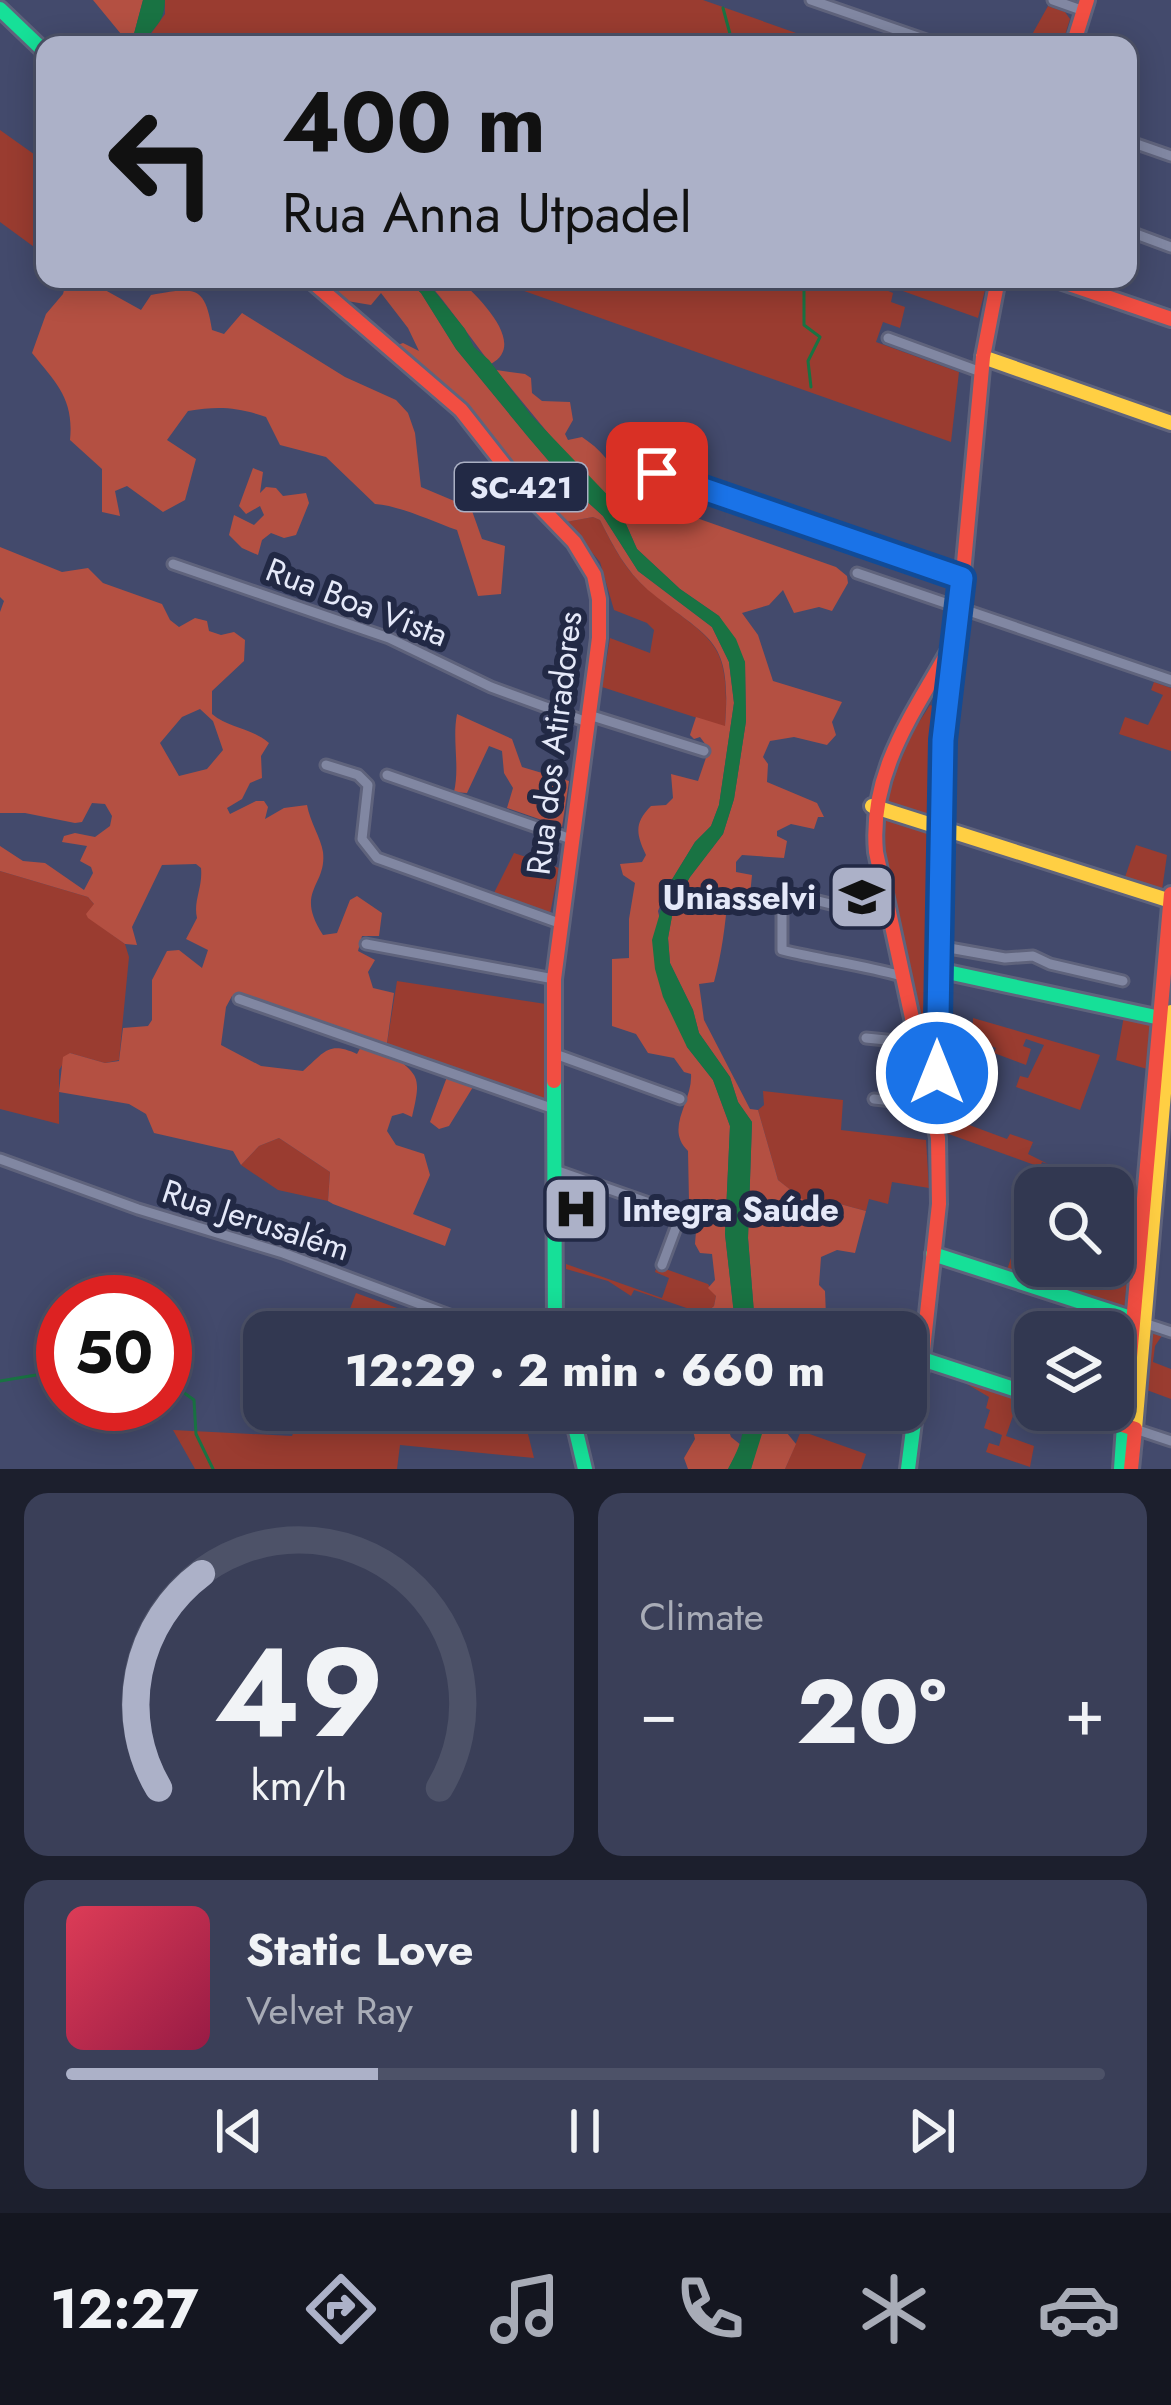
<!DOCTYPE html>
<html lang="en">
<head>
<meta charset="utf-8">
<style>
	:root { --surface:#323851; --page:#3a3f58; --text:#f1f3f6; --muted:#a8acb7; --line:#4d5268; --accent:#acb1c8 }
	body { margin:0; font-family:Jost,sans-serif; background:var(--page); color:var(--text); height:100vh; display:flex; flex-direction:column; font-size:45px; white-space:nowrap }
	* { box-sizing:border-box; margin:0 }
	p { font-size:39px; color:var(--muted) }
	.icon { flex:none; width:66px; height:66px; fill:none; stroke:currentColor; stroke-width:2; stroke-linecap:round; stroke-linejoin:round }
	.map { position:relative; height:1469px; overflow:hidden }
	.details { display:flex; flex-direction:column; gap:24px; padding:24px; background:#1c1f2d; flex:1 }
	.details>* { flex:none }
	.banner { position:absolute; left:36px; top:36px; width:1101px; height:252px; border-radius:24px; box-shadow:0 6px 30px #0003,0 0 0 3px var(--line); background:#acb1c8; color:#111; overflow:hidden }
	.controls { position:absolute; left:1014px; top:1167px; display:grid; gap:24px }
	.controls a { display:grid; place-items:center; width:120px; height:120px; border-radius:24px; background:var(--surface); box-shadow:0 6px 30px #0003,0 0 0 3px var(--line); font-size:60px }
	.speed { position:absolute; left:36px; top:1275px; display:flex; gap:24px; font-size:60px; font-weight:700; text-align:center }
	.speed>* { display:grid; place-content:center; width:156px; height:156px; border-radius:50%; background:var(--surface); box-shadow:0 6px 30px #0003,0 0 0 3px var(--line); line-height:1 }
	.speed .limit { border:18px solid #d22; background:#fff; color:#111 }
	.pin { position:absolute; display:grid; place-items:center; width:102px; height:102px; color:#fff; margin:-51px; border-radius:24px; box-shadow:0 6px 18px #0006 }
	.me { position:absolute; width:132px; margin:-66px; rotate:0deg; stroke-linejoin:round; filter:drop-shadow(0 0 9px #0008) }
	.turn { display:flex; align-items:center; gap:42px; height:252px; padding:0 48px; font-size:54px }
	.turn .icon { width:156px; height:156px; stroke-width:2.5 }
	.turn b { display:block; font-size:84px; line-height:102px }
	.big { font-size:90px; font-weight:800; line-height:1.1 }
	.details .tile { flex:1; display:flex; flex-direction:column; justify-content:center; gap:18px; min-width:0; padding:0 42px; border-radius:24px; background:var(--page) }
	.details .dial { align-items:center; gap:0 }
	.dial svg { height:312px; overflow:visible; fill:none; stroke:var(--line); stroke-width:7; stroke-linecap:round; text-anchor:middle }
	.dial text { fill:var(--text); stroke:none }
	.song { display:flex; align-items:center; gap:36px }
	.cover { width:144px; height:144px; border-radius:18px; background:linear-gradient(135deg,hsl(350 70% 55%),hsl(340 70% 35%)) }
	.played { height:12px; border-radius:6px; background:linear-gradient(90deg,var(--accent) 30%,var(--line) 30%) }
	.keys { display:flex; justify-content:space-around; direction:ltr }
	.heat { display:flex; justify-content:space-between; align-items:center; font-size:66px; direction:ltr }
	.details .tiles { flex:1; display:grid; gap:24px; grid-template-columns:1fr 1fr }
	.tile:last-child { grid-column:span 2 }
	.trip { position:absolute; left:243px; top:1311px; width:684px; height:120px; border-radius:24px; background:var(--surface); box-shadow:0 6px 30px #0003,0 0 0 3px var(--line); font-weight:800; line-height:120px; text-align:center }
	.dock { display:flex; height:192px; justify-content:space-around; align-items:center; background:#141620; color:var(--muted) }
	.dock .icon { width:84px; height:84px }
	.dock .selected { color:var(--accent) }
	.dock b { font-size:54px; color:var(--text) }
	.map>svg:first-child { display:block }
	.green { fill:#9a3c30 }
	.forest { fill:#b45042; fill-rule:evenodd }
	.water { fill:#197343 }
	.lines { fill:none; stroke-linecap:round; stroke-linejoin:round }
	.stream { stroke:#197343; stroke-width:3 }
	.street-casing { stroke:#5f637c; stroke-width:15 }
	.fast-casing { stroke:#5f637c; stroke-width:20 }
	.slow-casing { stroke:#5f637c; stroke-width:20 }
	.jam-casing { stroke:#5f637c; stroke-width:20 }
	.street { stroke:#8187a2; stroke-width:9 }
	.fast { stroke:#16e098; stroke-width:14 }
	.slow { stroke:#ffcf43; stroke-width:14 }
	.jam { stroke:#f24e42; stroke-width:14 }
	.route-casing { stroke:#114b97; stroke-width:30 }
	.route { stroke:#1a73e8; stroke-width:21 }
	.labels { text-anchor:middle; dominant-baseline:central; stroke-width:12; stroke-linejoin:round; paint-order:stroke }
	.shield { fill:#222945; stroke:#aaafc3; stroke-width:3 }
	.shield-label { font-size:30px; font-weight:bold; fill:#e5e9f9 }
	.street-label { font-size:33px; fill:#e5e9f9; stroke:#222945 }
	.poi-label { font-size:33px; font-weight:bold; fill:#e5e9f9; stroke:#222945; text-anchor:end }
</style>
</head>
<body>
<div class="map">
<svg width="1171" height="1469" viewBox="0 0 1171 1469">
	<rect width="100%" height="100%" fill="#434a6c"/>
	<path class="green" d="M 165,0 L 703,0 L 830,45 L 246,45 L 212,37 L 192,45 L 143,45 L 165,14 Z
		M 1048,6 L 1065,12 L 1070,19 L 1062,45 L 1029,40 Z
		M 0,130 L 45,162 L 45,180 L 37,196 L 45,207 L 45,255 L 0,222 Z
		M 490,279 L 881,279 L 879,287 L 893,293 L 891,302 L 905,307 L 900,328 L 883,322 L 876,342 L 959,372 L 951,442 Z
		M 903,279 L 987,282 L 978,318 L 900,290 Z
		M 593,517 L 600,520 C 613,546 626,572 649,590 C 711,642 731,637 725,727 L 602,687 L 610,638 L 650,653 L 654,630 L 647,623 L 614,610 L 600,562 L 566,522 Z
		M 1154,682 L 1171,688 L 1171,751 L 1119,734 L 1125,717 L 1148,725 L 1163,695 L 1151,690 Z
		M 930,705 L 935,707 L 931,1061 L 926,1060 C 914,1004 869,843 882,795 C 890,762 912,734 930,705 Z
		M 1136,845 L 1167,855 L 1162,890 L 1124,880 Z
		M 514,853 L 559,868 L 550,914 L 493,895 Z
		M 0,871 L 88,897 L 94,904 L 99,925 L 125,944 L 129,957 L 119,1060 L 105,1063 L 70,1053 L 59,1070 L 59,1124 L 0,1109 Z
		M 397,981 L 546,1004 L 546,1101 L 386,1050 Z
		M 1124,1016 L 1152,1022 L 1147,1069 L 1116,1060 Z
		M 973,1018 L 1100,1055 L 1080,1110 L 1016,1087 L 1020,1076 L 1028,1078 L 1044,1045 L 1026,1039 L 1023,1046 L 1031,1049 L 1026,1065 L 994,1053 L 996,1048 L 989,1045 L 986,1051 L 974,1047 L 972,1061 L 959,1056 L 964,1041 L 972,1043 Z
		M 895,1047 L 907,1048 L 917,1097 L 891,1094 Z
		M 763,1091 L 843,1100 L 841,1130 L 926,1140 L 929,1188 L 892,1182 L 888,1204 L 869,1199 L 866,1211 L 825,1200 L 816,1211 L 778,1180 L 758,1110 L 764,1105 Z
		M 945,1116 L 1007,1139 L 1010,1134 L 1033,1142 L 1028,1154 L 1048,1164 L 1042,1162 L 1040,1167 L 946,1133 Z
		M 279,1138 L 330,1172 L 328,1201 L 278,1190 L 241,1165 L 259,1146 Z
		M 1024,1219 L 1035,1222 L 1035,1266 L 1113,1266 L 1113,1250 L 1131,1240 L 1124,1312 L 1006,1273 Z
		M 566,1264 L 662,1298 L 669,1278 L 655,1272 L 657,1266 L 708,1284 L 716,1296 L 714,1306 L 706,1313 L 708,1332 L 704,1314 L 634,1290 L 631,1296 L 608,1281 L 566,1269 Z
		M 356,1293 L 463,1332 L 331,1332 L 335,1323 L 345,1322 Z
		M 1150,1331 L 1163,1334 L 1155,1346 L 1153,1362 L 1171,1369 L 1171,1399 L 1144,1389 Z
		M 968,1380 L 1019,1398 L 1006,1436 L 1034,1446 L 1030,1467 L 986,1452 L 989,1443 L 999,1446 L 1002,1435 L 984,1428 L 990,1410 L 986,1408 L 989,1397 L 967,1384 Z
		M 302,1410 L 522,1410 L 534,1458 L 400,1445 L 397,1469 L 195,1469 L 173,1430 L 292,1436 Z
		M 801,1431 L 866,1454 L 861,1469 L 785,1469 Z"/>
	<path class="forest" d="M 93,0 L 143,0 L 131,45 L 111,45 L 121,34 Z
		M 67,279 L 104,279 L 105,290 L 141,310 L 151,295 C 193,288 205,283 212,330 L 224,334 L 242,313 L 345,377 L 396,400 L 408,413 L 415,433 L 421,487 L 471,508 L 482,539 L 505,546 L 501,594 L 478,596 L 457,530 C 431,521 401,506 375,504 L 326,457 L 280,445 L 266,417 C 237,407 218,406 188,411 L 167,440 L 196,459 L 185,500 L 163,512 L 127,486 L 115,491 L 120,516 L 102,512 L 102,469 L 70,440 C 74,399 57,384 32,353 L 46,314 L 63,294 Z
		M 346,279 L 406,279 L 421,293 L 456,349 L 529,438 L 571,487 L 603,516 L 638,571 L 712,627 L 729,662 L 734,703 L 719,805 L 711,826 L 695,842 L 668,886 L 658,911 L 687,1047 L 713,1080 L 730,1126 L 725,1234 L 736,1332 L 708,1332 L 706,1313 L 714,1306 L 716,1296 L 708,1288 L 715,1280 L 712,1254 L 700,1253 L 695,1244 L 697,1218 L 689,1202 L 688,1151 C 664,1128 693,1102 691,1074 L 684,1072 L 674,1058 L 648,1053 L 636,1034 L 612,1026 L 612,959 L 629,958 L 629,919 L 635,883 L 623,875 L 620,864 L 642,862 L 646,855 C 636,834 634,823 651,806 L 666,805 L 673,798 L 671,774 L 698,781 L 709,749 L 700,737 L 694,739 L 690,735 L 696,717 L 725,726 C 732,636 710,641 648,590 C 626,571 613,546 600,520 L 593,517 L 566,522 L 395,346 L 403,343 L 419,351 L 408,328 L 381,293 L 371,305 L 347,301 L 337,290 Z
		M 425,279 L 459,279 C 478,297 528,344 491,364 C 469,336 449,306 425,279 Z
		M 496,370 L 525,374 L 531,378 L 532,393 L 542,401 L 570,402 L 573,420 L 565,434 L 568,440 L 582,437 C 600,449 614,464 620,485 L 624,486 L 630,481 L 635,483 L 633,490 L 639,494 L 640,505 L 648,515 L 691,516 L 836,567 L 847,576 L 848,583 L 832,611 L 819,607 L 794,613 L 783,590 L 769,605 L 742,613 L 758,635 L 773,681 L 842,702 L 832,722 L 836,735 L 827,745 L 794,737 L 770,741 L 763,757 L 768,764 L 767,782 L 817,803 L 824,817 L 818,817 L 814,829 L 791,824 L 777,831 L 777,836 L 787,841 L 784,858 L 742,855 L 736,862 L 736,872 L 752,875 L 750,895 L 728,896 C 725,926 722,953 714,982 L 699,984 L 704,1020 L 750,1109 L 758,1110 L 778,1180 L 816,1210 L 825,1200 L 866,1211 L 855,1253 L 837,1250 L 821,1257 L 819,1285 L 825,1291 L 826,1316 L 859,1332 L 765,1332 L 754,1313 L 748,1238 L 752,1122 L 738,1102 L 730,1077 L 699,1033 L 693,1010 L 670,963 L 668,938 L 674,905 L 690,877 L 723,834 L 734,799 L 746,721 L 745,662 L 719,616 L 680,589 L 637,549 L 618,506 L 576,467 Z
		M 253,468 L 263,472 L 260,493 L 266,487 L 276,488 L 283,496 L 306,493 L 309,503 L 296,535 L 284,538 L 271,533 L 262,540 L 258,555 L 242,548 L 229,535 L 234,515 L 254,525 L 264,515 L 260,506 L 246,514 L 239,506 Z
		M 0,547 L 62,572 L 88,568 L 103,583 L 162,604 L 170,620 L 179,627 L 195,618 L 207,621 L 209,631 L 221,635 L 234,632 L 245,640 L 244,661 L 212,691 L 212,714 C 230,729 250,727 269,743 L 261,756 L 262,778 L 250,783 L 242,799 L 227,808 L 230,814 L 256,801 L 264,801 L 268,807 L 265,819 L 284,808 L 307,805 C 310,822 321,838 323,852 C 327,887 294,890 323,935 L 337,933 L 350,900 L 357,896 L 382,913 L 379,936 L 362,936 L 358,951 L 375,960 L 368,972 L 373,988 L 394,993 L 386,1050 C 419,1076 422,1074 412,1117 L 403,1113 L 392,1116 L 387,1131 L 396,1145 L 424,1154 L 430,1175 L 413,1214 L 451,1229 L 445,1246 L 333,1204 L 328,1201 L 330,1172 L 279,1138 L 259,1146 L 241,1165 L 233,1151 L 154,1133 L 146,1114 L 129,1104 L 59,1092 L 63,1057 L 70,1053 L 105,1063 L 119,1061 L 123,1028 L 148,1026 L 152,1020 L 152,980 L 167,951 L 179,950 L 202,968 L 208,950 L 186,939 L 197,918 C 193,901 203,887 201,868 L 196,864 L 162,865 L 132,927 L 137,945 L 125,944 L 88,918 L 86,914 L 94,904 L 88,897 L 0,871 L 0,846 L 23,861 L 45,863 L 84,890 L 93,873 L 91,867 L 80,861 L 87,846 L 62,842 L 64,836 L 75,833 L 95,837 L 110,826 L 112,816 L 105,804 L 92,803 L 82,822 L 75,823 L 25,813 L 0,813 L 0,612 L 4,601 L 0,597 ZM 200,709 L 213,721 L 223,750 L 207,769 L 179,776 L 160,743 L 182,717 ZM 243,995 L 365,1039 L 357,1054 C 328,1041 325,1052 303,1071 L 261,1066 L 221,1045 L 226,1007 L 232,996 Z
		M 457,714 L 512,739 L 522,767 L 569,781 L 562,827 L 507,808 L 513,788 L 504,773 L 502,751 L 489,746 L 467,793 L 454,792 C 460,766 452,740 457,714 Z
		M 447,1077 L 473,1087 L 449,1126 L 439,1129 L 430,1122 Z
		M 688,1410 L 722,1411 L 731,1437 L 741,1445 L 728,1469 L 688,1469 L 684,1458 L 695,1439 Z
		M 767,1410 L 801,1410 L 787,1433 L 796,1444 L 785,1469 L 751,1469 Z"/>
	<path class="water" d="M 143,0 L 165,0 C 164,26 153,25 143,45 L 131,45 Z
		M 406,279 L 427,282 L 465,329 L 474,347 L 489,360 L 531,415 L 618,506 L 637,549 L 680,589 L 719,616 L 736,639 L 745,662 L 746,721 L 734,799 L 723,834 L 690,877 L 674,905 L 668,938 L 670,963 L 693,1010 L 699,1033 L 730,1077 L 738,1102 L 752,1122 L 748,1238 L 754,1313 L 765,1332 L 736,1332 L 725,1234 L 730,1126 L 713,1080 L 687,1047 L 663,997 L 655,969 L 652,940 L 668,886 L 695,842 L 711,826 L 719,805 L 734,703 L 729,662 L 712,627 L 638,571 L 603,516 L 571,487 L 529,438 L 456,349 L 421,293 Z
		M 742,1410 L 767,1410 L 767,1418 L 751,1469 L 728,1469 C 739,1448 746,1434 742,1410 Z"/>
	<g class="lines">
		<path class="stream" d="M 723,8 L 733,45
			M 804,279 L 804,325 L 820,337 L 808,361 L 811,387
			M 165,1379 L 194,1400 L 196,1434 L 213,1469
			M 0,1381 L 36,1375 L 45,1367 L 53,1372 L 55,1385 L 63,1390"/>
		<defs>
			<path id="street" d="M 811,0 L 941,45
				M 1053,0 L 1084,11
				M 1128,141 L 1171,156
				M 1128,231 L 1171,247
				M 888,338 L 981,372
				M 615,458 L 962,577
				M 173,564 L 389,638 L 491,687 L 587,722
				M 857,573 L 1171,680
				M 589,715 L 704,751
				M 326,765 L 358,775 L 368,785 L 362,839 L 377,858 L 559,923
				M 387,775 L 571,839
				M 889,914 L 867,913 L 782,892 L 782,950 C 823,960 861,965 902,976
				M 366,944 L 554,979
				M 938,946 L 1005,958 L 1033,956 L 1050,964 L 1123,981
				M 239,999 L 554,1109
				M 866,1038 L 916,1043
				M 555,1054 L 680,1099
				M 874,1099 L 932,1105
				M 0,1159 L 138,1209 L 283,1253 L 495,1332
				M 555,1170 L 689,1217
				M 662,1265 L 681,1214
				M 1144,1323 L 1171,1332
				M 1135,1429 L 1171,1441"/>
			<path id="fast" d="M 0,9 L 45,52
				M 938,970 L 1165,1019
				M 554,1081 L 555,1332
				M 933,1254 L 1140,1321
				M 571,1410 L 585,1469
				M 908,1469 L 922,1359 L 1035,1396
				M 1121,1469 L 1124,1425"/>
			<path id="slow" d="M 983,357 L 1171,423
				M 872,806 L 1171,901
				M 1135,1429 L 1171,1012"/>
			<path id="jam" d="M 1073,45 L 1087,0
				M 309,279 L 461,410 L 523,489 L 574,542 L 594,575 L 599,599 L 599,638 L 554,979 L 554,1081
				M 1054,279 L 1171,319
				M 936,1128 L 945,705 L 959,617 L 983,357 L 998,279
				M 922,1359 L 939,1204 L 938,1138 L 876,852 C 869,774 911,717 948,652
				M 1078,1410 L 1135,1429 L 1131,1469
				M 1124,1425 L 1171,894"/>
		</defs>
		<use href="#street" class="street-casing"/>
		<use href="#fast" class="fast-casing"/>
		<use href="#slow" class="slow-casing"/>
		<use href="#jam" class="jam-casing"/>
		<use href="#street" class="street"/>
		<use href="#fast" class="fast"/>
		<use href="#slow" class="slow"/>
		<use href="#jam" class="jam"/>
	</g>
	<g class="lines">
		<defs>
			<path id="route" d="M 657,473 L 962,578 L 943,740 L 937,1073"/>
		</defs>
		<use href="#route" class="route-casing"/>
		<use href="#route" class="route"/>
	</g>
	<defs>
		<symbol id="university-square" viewBox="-11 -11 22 22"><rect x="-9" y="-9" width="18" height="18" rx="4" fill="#acb1c8" stroke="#222945"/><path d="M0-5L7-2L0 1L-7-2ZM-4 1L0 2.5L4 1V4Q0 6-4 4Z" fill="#111"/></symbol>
		<symbol id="hospital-square" viewBox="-11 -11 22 22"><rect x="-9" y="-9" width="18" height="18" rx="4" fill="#acb1c8" stroke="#222945"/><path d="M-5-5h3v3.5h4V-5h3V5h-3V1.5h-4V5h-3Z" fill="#111"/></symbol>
	</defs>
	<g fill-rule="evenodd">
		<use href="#university-square" x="824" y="859" width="76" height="76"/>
		<use href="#hospital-square" x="538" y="1171" width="76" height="76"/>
	</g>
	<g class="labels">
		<rect class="shield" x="455" y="463" width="132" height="48" rx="9"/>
		<g class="shield-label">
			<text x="521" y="487">SC-421</text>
		</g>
		<g class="street-label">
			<text transform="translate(357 602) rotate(21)">Rua Boa Vista</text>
			<text transform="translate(554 743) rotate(-83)">Rua dos Atiradores</text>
			<text transform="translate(256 1220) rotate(18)">Rua Jerusalém</text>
		</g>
		<g class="poi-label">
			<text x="816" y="897">Uniasselvi</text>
			<text x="622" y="1209" text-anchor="start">Integra Saúde</text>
		</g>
	</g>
</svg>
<div class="controls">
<a><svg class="icon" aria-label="search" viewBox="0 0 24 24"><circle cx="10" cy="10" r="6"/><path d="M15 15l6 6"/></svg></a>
<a><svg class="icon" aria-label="layers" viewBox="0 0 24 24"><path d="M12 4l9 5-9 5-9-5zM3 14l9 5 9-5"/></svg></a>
</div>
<div class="speed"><div class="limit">50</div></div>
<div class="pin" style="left:657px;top:473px;background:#d93025"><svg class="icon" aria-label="arrive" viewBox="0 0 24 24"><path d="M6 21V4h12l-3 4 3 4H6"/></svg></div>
<svg class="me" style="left:937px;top:1073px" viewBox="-20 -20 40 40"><circle r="17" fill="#1a73e8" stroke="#fff" stroke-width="3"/><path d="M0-11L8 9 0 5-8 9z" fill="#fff"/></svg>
<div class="trip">12:29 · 2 min · 660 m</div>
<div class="banner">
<div class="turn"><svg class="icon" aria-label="left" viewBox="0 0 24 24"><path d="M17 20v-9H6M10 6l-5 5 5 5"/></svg><div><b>400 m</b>Rua Anna Utpadel</div></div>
</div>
</div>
<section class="details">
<div class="tiles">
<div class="tile dial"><svg viewBox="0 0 100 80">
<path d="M14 69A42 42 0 1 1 86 69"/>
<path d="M14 69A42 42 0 0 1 25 14" stroke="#acb1c8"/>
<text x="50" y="56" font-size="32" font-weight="700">49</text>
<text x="50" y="72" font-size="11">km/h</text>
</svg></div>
<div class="tile"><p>Climate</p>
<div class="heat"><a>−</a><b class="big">20°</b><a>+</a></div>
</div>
<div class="tile">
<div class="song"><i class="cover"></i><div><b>Static Love</b><p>Velvet Ray</p></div></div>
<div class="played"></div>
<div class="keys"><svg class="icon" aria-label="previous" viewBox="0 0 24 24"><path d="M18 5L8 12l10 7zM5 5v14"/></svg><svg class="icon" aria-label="pause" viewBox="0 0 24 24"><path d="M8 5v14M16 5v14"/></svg><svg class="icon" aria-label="next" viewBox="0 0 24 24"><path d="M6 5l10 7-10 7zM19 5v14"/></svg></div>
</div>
</div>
</section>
<nav class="dock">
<b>12:27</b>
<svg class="icon selected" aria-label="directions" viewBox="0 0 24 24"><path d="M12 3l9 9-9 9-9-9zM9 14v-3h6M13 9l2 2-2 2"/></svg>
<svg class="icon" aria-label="music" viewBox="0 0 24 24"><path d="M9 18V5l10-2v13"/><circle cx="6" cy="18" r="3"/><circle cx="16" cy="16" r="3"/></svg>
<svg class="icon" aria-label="phone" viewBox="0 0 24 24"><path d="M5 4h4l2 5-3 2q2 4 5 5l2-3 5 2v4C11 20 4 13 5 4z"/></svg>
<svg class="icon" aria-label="climate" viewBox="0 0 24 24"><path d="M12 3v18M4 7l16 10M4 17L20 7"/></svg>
<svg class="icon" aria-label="car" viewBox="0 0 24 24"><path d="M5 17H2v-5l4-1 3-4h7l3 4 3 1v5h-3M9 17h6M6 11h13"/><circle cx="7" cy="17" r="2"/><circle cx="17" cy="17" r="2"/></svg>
</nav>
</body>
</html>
